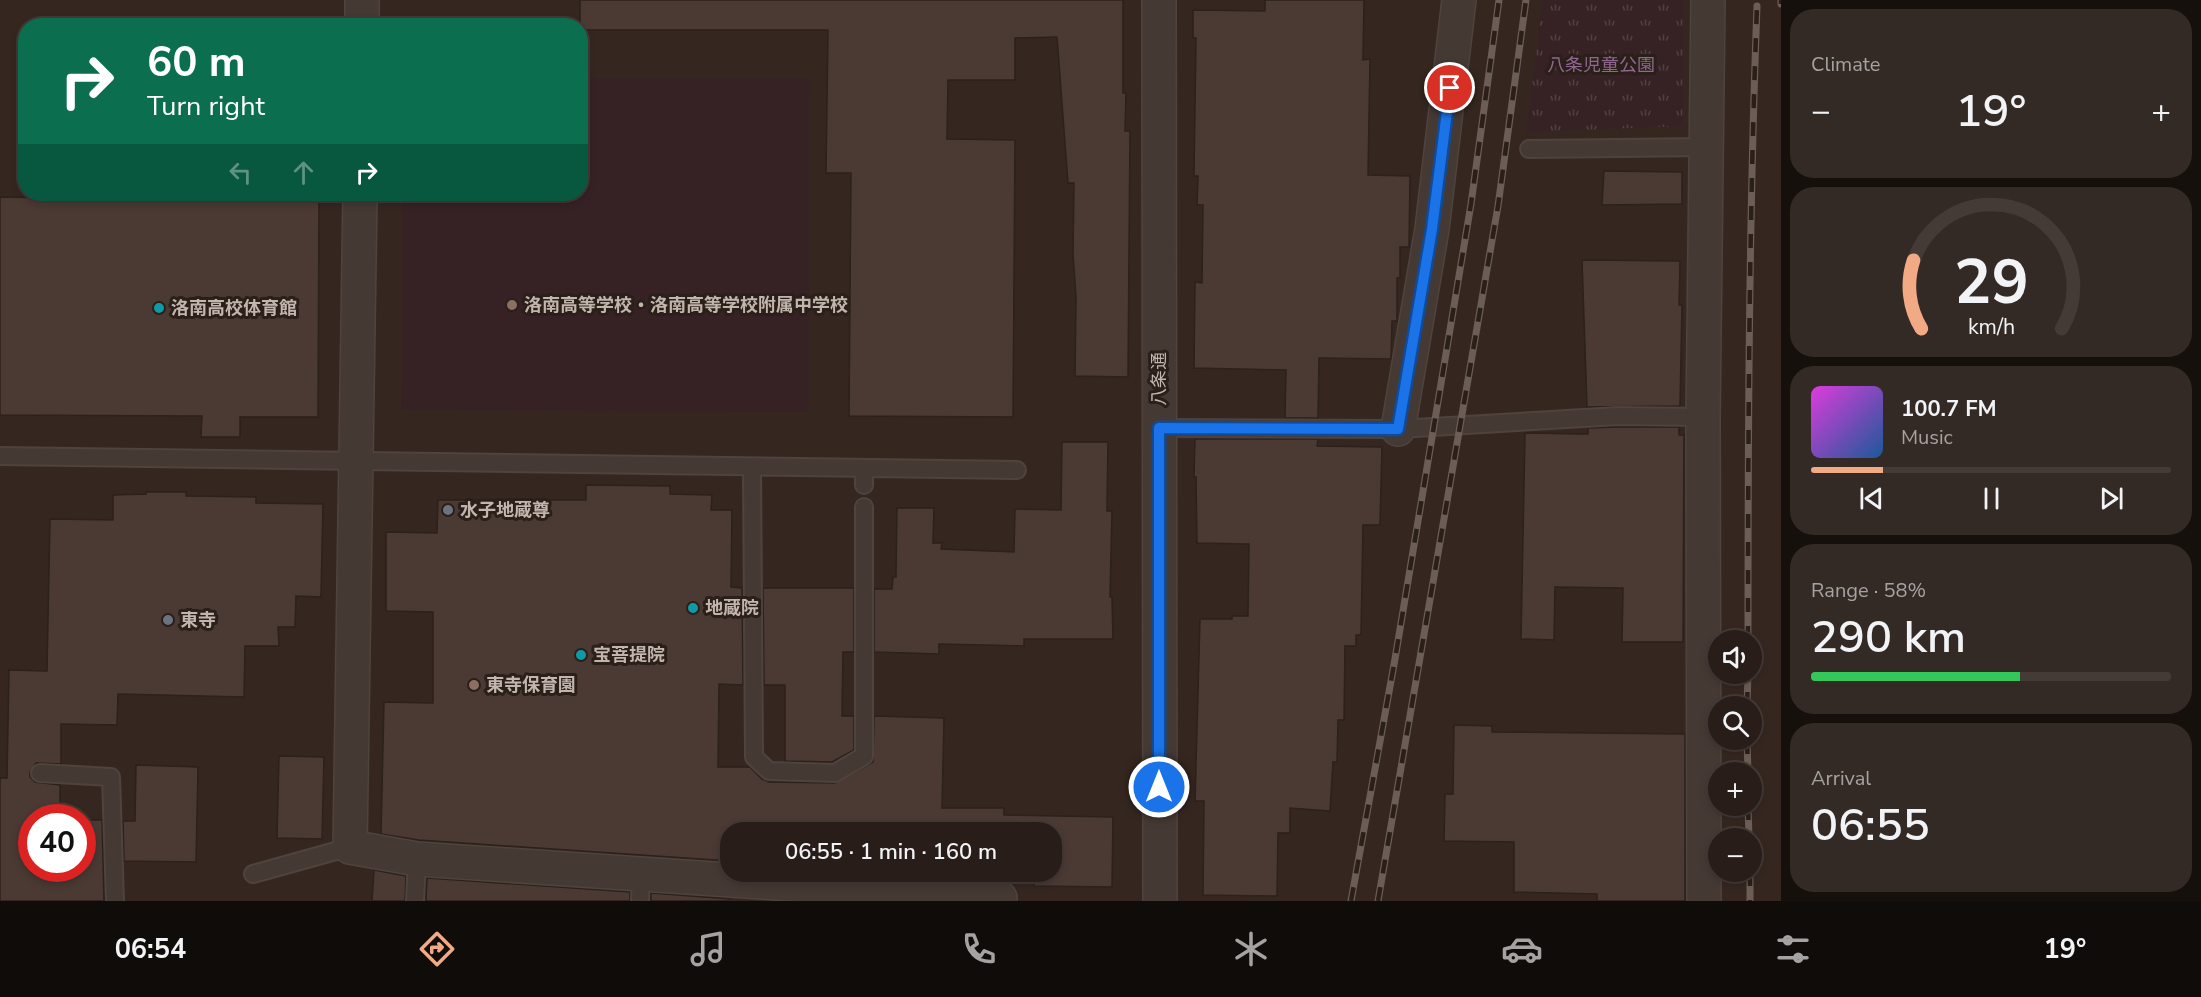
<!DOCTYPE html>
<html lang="en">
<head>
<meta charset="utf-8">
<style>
	:root { --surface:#281d18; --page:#342a25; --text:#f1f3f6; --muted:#a5a2a2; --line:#443b37; --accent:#f1aa84 }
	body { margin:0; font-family:"Nunito Sans","Noto Sans JP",sans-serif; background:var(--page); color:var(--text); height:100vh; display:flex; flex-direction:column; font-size:22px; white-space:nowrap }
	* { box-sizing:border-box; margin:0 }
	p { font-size:20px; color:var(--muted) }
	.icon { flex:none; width:33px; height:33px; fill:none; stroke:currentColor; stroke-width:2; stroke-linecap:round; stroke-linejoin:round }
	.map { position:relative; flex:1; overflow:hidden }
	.sheet { display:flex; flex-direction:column; gap:9px; padding:9px; background:#16100d; width:420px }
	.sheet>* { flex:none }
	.top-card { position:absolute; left:18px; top:18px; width:570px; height:183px; border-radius:24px; box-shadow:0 3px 9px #0003,0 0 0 2px var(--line); background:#0b6e4f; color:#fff; overflow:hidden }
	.buttons { position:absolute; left:1708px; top:630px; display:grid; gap:12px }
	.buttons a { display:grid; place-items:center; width:54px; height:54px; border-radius:50%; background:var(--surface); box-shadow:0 3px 9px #0003,0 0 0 2px var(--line); font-size:30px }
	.speed { position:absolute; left:18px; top:804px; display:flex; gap:12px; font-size:30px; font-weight:700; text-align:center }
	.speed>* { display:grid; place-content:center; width:78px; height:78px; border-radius:50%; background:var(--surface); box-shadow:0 3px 9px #0003,0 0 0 2px var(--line); line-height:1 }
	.speed .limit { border:9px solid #d22; background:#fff; color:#111 }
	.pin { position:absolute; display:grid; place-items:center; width:51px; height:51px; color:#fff; margin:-26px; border:3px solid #fff; border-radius:50%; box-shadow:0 2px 6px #0007 }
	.me { position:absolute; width:66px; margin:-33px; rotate:0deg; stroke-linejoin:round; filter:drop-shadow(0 0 4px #0008) }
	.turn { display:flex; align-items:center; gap:21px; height:126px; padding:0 30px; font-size:27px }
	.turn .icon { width:78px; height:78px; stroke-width:2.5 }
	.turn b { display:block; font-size:42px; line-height:51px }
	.lanes { display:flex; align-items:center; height:57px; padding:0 30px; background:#0003; justify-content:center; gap:30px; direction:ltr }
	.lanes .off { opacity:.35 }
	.big { font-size:45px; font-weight:600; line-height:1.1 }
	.sheet .tile { flex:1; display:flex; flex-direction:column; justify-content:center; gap:9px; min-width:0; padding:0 21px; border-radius:24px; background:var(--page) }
	.sheet .dial { align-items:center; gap:0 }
	.dial svg { height:156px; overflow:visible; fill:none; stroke:var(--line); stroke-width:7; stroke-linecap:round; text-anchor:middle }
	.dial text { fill:var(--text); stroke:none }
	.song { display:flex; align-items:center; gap:18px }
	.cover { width:72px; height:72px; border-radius:9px; background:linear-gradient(135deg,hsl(300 70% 55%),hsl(210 70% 35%)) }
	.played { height:6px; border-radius:3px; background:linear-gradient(90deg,var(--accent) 20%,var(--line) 20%) }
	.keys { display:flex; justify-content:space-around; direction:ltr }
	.heat { display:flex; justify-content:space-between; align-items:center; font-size:33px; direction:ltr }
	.charge { height:9px; border-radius:4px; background:linear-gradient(90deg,#34c759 58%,var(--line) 0) }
	.trip { position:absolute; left:720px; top:822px; width:342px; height:60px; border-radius:24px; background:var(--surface); box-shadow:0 3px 9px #0003,0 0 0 2px var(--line); font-weight:600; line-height:60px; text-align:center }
	.tab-bar { display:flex; height:96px; justify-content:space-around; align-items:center; background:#100c0a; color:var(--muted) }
	.tab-bar .icon { width:42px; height:42px }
	.tab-bar .selected { color:var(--accent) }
	.tab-bar b { font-size:27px; color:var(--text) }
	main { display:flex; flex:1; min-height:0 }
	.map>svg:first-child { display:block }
	.grass { fill:url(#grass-tufts) }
	.pitch { fill:#362225 }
	.building { fill:#4b3a33; stroke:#2c211b; stroke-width:1.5 }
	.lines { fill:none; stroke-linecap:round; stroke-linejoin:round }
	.service-casing { stroke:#4f433d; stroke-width:20 }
	.minor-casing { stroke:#4f433d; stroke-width:36 }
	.tertiary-casing { stroke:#4f433d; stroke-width:36 }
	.service { stroke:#453934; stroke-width:16 }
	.minor { stroke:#453934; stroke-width:33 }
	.tertiary { stroke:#453934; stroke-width:33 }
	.rail-casing { stroke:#6c5d56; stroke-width:7 }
	.rail { stroke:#2a1f19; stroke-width:4.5; stroke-dasharray:14; stroke-linecap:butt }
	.route-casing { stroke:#114b97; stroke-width:15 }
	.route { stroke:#1a73e8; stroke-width:10 }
	.education-dot { fill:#8d6e63; stroke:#2a1f19; stroke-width:2 }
	.culture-dot { fill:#0f9aa8; stroke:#2a1f19; stroke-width:2 }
	.worship-dot { fill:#6b7280; stroke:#2a1f19; stroke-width:2 }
	.labels { text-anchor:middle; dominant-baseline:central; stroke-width:6; stroke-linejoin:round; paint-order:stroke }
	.park-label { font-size:18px; fill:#8f6791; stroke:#2a1f19 }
	.poi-label { font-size:18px; font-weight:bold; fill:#c2b5ae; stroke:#2a1f19; text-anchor:start }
	.street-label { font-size:18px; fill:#c2b5ae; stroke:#2a1f19 }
</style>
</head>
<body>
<main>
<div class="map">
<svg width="1781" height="901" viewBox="0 0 1781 901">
	<defs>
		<pattern id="grass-tufts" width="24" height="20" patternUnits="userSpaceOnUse" patternTransform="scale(1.5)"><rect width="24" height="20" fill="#362225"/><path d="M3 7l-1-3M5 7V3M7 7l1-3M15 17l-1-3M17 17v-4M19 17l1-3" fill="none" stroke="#514042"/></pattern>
	</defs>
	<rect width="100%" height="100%" fill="#352720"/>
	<path class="grass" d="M 1542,0 L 1683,0 L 1683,126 L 1526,132 Z"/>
	<path class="pitch" d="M 581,78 L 810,78 L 809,412 L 401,410 L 402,194 L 580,194 Z"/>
	<path class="building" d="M 580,0 L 1123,0 L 1123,93 L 1126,93 L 1125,131 L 1130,131 L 1128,377 L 1075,376 L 1076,297 L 1073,254 L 1074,183 L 1068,183 L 1057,37 L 1015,38 L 1015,80 L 948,80 L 947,139 L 1015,140 L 1013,417 L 849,416 L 851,173 L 826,173 L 828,30 L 580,30 Z
		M 1265,0 L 1364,0 L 1363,60 L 1370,59 L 1368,175 L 1410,176 L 1409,247 L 1400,247 L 1400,278 L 1397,278 L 1397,321 L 1392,321 L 1391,359 L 1319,358 L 1318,418 L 1285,418 L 1286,370 L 1194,368 L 1195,282 L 1202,283 L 1203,205 L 1197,205 L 1198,176 L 1194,176 L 1196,38 L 1193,38 L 1193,10 L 1265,11 Z
		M 1604,171 L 1682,172 L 1682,204 L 1602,205 Z
		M 0,197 L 319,201 L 318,417 L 240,417 L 240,437 L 201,437 L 202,416 L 0,415 Z
		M 1582,260 L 1680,261 L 1679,305 L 1682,305 L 1680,406 L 1587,407 Z
		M 1618,427 L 1679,427 L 1679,435 L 1684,435 L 1683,642 L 1622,642 L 1623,588 L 1555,587 L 1554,640 L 1521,639 L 1525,433 L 1581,434 L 1588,434 L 1588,428 Z
		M 1195,439 L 1318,439 L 1317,446 L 1382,447 L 1380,525 L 1363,525 L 1361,635 L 1356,635 L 1356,646 L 1345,646 L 1344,720 L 1338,720 L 1337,762 L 1333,762 L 1330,811 L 1290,808 L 1290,833 L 1278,833 L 1277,896 L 1203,895 L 1204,801 L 1195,801 L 1200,619 L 1232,619 L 1232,616 L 1248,616 L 1249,544 L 1197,543 L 1196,477 L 1194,477 Z
		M 1062,442 L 1108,442 L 1107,511 L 1112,511 L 1110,597 L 1112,597 L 1113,639 L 1024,639 L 1024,646 L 939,644 L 939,654 L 874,652 L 874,589 L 892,589 L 893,577 L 896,577 L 897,508 L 934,508 L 933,543 L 942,543 L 941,549 L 1014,552 L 1015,509 L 1061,510 Z
		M 586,485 L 670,486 L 670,494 L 712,495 L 711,510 L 732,510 L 731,587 L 742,588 L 743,685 L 719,684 L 718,767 L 750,767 L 762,779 L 769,782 L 835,783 L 873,762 L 874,716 L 944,718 L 942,808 L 1004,808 L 1004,815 L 1113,817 L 1112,887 L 1034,886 L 1034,880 L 885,872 L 1052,872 L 1052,832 L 730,832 L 730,861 L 419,840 L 381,834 L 384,702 L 433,703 L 433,612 L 386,611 L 386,532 L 437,533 L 438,500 L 586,500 Z
		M 146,492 L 186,492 L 186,496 L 256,497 L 256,503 L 323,504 L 321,597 L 296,596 L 295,627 L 278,627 L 279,646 L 245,646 L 244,697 L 118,694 L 117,725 L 61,724 L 61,764 L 36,763 L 30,772 L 30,777 L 35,782 L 60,785 L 60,818 L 32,818 L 32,868 L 82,868 L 82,820 L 102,820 L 104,901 L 0,901 L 0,778 L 7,778 L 9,670 L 47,671 L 50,519 L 113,520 L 113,495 L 146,494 Z
		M 763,588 L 854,588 L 854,652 L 843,652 L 842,716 L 854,716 L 854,750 L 832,762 L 785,761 L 785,685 L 764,685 Z
		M 1454,725 L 1492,726 L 1492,732 L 1685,734 L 1685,901 L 1597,901 L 1597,894 L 1514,892 L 1514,842 L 1444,841 L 1445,794 L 1453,794 Z
		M 279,756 L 324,757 L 322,839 L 277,838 Z
		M 136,765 L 198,767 L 196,862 L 124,861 L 123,821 L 135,821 Z
		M 374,870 L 406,876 L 405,901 L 372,901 Z
		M 427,878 L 630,892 L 630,901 L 426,901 Z
		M 651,893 L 730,899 L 730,901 L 651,901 Z"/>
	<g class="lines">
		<defs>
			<path id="service" d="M 1529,149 L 1708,147
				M 1159,428 L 1398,429 L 1618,416 L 1703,417
				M 0,456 L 1017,470
				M 752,467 L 754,757 L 769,771 L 835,773 L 864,756 L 864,507
				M 864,485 L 864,468
				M 40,773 L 111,777 L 115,901
				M 253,874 L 350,847
				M 415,901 L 417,859
				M 640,901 L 641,873"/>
			<path id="minor" d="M 362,26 L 362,0
				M 360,194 L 350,847 L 417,859 L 1000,898
				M 1398,429 L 1432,229 L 1459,0
				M 1704,901 L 1703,417 L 1708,0"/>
			<path id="tertiary" d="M 1159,0 L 1160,901"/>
		</defs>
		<use href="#service" class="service-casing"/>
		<use href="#minor" class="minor-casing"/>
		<use href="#tertiary" class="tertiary-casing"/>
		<use href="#service" class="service"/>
		<use href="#minor" class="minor"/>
		<use href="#tertiary" class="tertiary"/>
		<defs>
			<path id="rail" d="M 1781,0 L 1781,4
				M 1748,640 C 1748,429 1749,218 1757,6
				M 1747,706 L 1748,674
				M 1747,740 L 1748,772
				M 1748,806 L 1749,838
				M 1750,872 L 1750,901
				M 1351,901 L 1395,659 L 1471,204 L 1499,0
				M 1378,901 L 1498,206 L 1526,0"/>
		</defs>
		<use href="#rail" class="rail-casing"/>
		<use href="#rail" class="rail"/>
	</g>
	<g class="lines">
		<defs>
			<path id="route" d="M 1159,787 L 1159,428 L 1398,429 L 1432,229 L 1450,88"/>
		</defs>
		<use href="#route" class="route-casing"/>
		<use href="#route" class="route"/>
	</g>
	<g class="education-dot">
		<circle cx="512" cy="305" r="6"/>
		<circle cx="474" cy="685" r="6"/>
	</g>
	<g class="culture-dot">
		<circle cx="159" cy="308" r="6"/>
		<circle cx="693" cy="608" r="6"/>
		<circle cx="581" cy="655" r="6"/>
	</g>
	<g class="worship-dot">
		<circle cx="448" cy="510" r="6"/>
		<circle cx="168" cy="620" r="6"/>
	</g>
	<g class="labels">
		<g class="park-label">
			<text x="1601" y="65">八条児童公園</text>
		</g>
		<g class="poi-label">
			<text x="524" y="305">洛南高等学校・洛南高等学校附属中学校</text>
			<text x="171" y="308">洛南高校体育館</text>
			<text x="460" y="510">水子地蔵尊</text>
			<text x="705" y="608">地蔵院</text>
			<text x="180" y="620">東寺</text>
			<text x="593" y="655">宝菩提院</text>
			<text x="486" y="685">東寺保育園</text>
		</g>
		<g class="street-label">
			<text transform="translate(1159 379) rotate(-90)">八条通</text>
		</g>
	</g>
</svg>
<div class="buttons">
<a><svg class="icon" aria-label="sound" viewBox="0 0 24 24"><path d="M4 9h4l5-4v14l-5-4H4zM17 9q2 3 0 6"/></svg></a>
<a><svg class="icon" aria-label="search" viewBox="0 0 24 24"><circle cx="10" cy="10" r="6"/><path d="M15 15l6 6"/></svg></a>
<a>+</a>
<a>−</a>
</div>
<div class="speed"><div class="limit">40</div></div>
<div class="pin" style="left:1450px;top:88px;background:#d93025"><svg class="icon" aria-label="arrive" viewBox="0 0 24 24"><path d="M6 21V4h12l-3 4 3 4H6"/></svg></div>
<svg class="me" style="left:1159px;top:787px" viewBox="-20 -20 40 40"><circle r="17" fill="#1a73e8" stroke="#fff" stroke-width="3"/><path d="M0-11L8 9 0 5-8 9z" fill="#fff"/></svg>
<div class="trip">06:55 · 1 min · 160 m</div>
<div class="top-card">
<div class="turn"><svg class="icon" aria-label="right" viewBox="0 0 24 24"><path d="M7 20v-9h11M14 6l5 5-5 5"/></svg><div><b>60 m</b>Turn right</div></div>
<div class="lanes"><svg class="icon off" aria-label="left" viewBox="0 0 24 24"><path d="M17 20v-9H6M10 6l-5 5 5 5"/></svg><svg class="icon off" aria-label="ahead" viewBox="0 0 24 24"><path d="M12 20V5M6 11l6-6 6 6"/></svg><svg class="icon" aria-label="right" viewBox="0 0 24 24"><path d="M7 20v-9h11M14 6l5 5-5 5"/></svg></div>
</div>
</div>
<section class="sheet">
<div class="tile"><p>Climate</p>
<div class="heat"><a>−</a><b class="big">19°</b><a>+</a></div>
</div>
<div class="tile dial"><svg viewBox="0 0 100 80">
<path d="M14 69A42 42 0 1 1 86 69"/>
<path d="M14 69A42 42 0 0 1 10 34" stroke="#f1aa84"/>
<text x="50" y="56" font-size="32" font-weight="700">29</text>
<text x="50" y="72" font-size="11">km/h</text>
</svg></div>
<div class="tile">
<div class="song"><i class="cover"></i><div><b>100.7 FM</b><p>Music</p></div></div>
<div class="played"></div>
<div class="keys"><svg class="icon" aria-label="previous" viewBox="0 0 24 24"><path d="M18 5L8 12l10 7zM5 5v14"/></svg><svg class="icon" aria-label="pause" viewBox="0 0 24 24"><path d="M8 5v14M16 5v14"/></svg><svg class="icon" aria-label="next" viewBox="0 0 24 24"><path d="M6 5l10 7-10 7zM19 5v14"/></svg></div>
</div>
<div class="tile"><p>Range · 58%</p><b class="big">290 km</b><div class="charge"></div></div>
<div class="tile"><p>Arrival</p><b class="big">06:55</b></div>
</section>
</main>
<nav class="tab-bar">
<b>06:54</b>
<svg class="icon selected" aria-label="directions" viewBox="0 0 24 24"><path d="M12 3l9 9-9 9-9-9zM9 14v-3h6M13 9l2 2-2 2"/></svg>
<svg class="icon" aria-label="music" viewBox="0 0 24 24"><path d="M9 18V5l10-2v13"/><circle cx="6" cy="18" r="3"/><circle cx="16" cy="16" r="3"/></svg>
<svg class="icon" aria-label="phone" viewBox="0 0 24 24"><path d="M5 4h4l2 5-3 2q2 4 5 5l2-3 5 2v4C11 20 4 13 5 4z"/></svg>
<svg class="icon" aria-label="climate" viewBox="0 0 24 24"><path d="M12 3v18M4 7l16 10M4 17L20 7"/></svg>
<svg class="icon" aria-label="car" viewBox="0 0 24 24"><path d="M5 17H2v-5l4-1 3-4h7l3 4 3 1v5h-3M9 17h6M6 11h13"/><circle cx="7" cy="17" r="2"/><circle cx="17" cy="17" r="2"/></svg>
<svg class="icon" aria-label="filters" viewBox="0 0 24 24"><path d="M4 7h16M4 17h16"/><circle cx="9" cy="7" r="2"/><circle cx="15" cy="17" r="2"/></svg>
<b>19°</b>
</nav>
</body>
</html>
